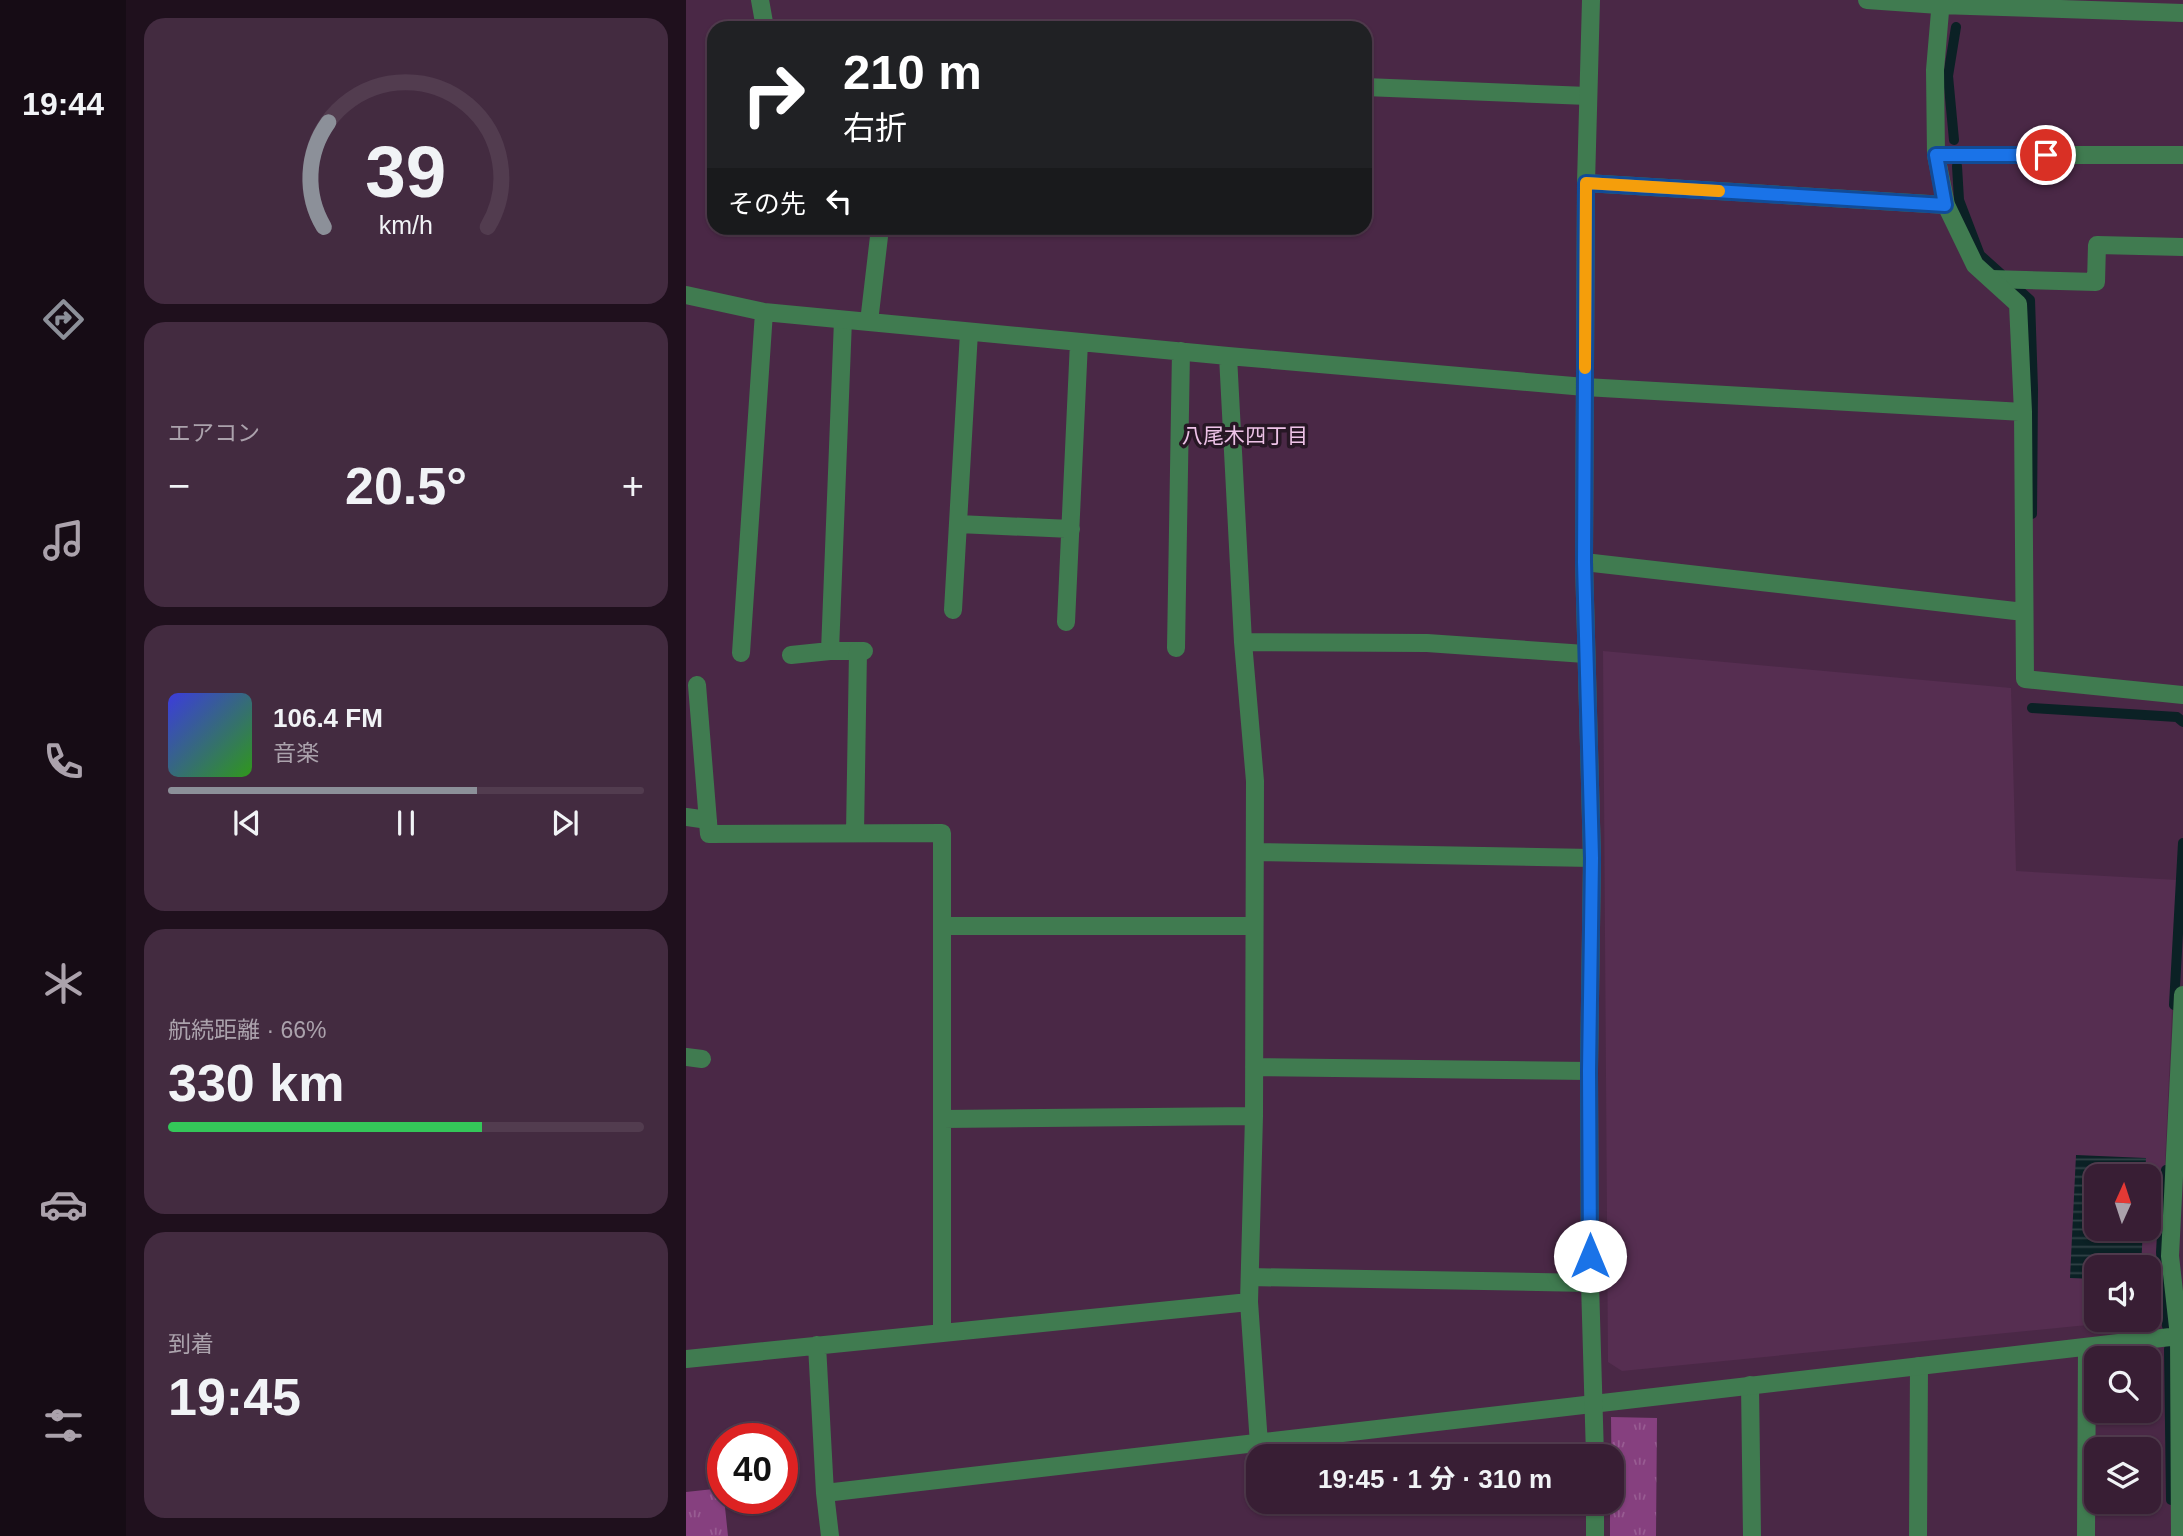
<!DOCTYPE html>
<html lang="ja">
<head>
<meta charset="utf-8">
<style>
	:root { --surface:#381e34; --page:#432b40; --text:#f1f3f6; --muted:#aba2ac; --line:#523c4f; --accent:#8c9099 }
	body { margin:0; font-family:Helvetica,"Noto Sans JP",sans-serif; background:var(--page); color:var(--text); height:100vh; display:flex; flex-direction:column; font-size:26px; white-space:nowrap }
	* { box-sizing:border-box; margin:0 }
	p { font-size:23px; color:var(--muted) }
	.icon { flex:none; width:38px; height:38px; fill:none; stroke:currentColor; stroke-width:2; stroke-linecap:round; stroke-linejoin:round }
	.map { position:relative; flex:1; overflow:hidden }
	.side { display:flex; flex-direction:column; gap:18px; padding:18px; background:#1f101d; width:560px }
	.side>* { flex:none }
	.banner { position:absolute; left:21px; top:21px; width:665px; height:214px; border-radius:21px; box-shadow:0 2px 5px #0004,0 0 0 2px var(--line); background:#202124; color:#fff; overflow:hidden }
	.needle { width:46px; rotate:3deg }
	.fabs { position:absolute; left:1398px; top:1164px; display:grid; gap:14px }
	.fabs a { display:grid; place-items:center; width:77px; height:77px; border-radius:14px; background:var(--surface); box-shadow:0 2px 5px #0004,0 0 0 2px var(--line); font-size:35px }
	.speed { position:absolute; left:21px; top:1423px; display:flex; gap:14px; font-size:35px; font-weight:700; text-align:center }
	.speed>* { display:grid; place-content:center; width:91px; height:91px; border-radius:50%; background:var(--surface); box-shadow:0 2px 5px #0004,0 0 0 2px var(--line); line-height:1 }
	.speed .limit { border:10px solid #d22; background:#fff; color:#111 }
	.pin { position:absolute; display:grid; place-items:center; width:60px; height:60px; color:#fff; margin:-30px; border:4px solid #fff; border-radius:50%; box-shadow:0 2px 7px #0007 }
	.me { position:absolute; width:77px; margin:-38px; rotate:0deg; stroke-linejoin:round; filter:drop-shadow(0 0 5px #0008) }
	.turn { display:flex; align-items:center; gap:24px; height:147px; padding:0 21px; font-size:32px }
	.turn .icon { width:91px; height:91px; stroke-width:2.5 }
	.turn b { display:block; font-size:49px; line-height:60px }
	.then { display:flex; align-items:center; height:66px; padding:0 21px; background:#0003; gap:14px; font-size:26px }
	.big { font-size:52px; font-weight:700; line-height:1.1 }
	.side .card { flex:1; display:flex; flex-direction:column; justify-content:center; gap:10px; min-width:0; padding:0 24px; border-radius:21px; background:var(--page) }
	.side .dial { align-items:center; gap:0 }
	.dial svg { height:182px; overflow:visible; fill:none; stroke:var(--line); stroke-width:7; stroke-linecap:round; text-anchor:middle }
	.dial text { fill:var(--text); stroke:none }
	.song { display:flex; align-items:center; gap:21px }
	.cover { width:84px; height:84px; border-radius:10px; background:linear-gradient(135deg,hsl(240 70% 55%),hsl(110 70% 35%)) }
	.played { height:7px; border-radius:4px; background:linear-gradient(90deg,var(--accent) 65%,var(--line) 65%) }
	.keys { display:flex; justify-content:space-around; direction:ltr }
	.heat { display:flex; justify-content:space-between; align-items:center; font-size:38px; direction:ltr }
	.charge { height:10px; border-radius:5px; background:linear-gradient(90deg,#34c759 66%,var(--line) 0) }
	.trip { position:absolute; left:560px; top:1444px; width:378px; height:70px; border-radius:21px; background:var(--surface); box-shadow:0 2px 5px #0004,0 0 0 2px var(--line); font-weight:700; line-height:70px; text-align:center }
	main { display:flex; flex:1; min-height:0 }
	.tabs { display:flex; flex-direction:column; width:126px; justify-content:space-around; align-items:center; background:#160c15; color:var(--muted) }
	.tabs .icon { width:49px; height:49px }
	.tabs .active { color:var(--accent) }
	.tabs b { font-size:32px; color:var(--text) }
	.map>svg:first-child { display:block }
	.built { fill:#562e51; fill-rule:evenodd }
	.grass { fill:url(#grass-tufts) }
	.water { fill:url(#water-rules) }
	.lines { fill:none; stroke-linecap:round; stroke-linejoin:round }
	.stream { stroke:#0b2125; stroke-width:10 }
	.service { stroke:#407b50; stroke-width:18 }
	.minor { stroke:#407b50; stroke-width:18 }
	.tertiary { stroke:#407b50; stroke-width:18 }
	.route-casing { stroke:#114b97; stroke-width:18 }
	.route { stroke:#1a73e8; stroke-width:12 }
	.slow { stroke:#f59e0b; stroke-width:12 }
	.labels { text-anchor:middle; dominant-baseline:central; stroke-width:7; stroke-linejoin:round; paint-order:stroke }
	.neighbourhood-label { font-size:21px; fill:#edc2e7; stroke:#271725 }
</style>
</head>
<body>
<main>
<nav class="tabs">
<b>19:44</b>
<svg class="icon active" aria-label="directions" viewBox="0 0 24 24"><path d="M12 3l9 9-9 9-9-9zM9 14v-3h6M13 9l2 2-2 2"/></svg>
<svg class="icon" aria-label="music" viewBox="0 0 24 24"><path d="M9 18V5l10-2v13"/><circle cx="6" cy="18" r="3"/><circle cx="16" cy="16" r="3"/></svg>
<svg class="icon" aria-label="phone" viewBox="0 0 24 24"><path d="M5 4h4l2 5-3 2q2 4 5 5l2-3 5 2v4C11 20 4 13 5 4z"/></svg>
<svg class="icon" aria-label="climate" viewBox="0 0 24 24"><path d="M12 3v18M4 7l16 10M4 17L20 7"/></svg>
<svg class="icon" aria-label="car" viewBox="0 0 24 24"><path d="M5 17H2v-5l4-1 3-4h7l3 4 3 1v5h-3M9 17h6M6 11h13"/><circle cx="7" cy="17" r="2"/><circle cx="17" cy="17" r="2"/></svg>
<svg class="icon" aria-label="filters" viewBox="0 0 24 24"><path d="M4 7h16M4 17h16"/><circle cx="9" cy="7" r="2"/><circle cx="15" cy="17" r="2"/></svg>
</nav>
<section class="side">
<div class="card dial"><svg viewBox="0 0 100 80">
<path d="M14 69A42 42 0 1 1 86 69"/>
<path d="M14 69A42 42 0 0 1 16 23" stroke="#8c9099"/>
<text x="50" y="56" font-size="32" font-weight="700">39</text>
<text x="50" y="72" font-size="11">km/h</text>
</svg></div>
<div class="card"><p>エアコン</p>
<div class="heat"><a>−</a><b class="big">20.5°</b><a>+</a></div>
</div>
<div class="card">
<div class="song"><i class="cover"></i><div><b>106.4 FM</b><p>音楽</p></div></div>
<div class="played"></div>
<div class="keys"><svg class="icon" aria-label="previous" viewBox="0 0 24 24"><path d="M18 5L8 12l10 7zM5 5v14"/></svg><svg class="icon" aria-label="pause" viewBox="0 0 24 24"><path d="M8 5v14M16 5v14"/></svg><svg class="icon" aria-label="next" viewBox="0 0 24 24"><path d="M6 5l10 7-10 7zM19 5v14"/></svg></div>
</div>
<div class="card"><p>航続距離 · 66%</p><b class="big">330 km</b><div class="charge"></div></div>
<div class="card"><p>到着</p><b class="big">19:45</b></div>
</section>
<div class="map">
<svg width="1497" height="1536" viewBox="0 0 1497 1536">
	<defs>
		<pattern id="grass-tufts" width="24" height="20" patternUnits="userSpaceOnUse" patternTransform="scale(1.75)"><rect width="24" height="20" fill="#86407f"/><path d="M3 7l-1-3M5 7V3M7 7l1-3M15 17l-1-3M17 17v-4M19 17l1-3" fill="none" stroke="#985c92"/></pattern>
		<pattern id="water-rules" width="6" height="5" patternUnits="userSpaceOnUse" patternTransform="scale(1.75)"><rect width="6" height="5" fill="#0b2125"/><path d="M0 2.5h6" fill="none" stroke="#304146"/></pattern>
	</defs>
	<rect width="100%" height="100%" fill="#4a2846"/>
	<path class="built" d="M 917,651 L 1325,688 L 1330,871 L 1492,880 L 1476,1228 L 1489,1313 L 1463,1318 L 1463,1267 L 1410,1267 L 1410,1320 L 1452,1320 L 936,1371 L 922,1362 ZM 1410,1176 L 1463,1176 L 1463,1228 L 1410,1228 Z"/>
	<path class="grass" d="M 925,1417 L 971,1418 L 970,1536 L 924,1536 L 924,1502 L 926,1502 Z
		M 37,1488 L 42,1536 L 0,1536 L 0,1492 Z"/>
	<path class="water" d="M 1390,1155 L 1460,1158 L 1459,1176 L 1410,1176 L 1410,1228 L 1457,1229 L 1455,1267 L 1410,1267 L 1410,1279 L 1384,1278 Z"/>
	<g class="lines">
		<path class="stream" d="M 1268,140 L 1262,76 L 1270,27
			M 1271,166 L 1273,200 L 1294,255 L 1344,300 L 1347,389 L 1346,514
			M 1346,708 L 1491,717 L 1497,722
			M 1488,1005 L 1497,843
			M 1480,1170 L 1475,1252 L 1481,1326
			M 1483,1349 L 1485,1500"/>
		<path class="service" d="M 679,87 L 902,96
			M 1305,279 L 1410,282 L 1411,245 L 1497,247
			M 144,651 L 157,320
			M 105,655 L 144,651 L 178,651
			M 1064,1385 L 1066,1536
			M 1232,1536 L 1233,1366
			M 1400,1536 L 1401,1347"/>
		<path class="minor" d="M 74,0 L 79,28
			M 1181,0 L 1253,5 L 1497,13
			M 1255,0 L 1249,70 L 1250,155 L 1260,205 L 1289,265 L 1332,304 L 1337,412 L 1339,679 L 1497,695
			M 1250,155 L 1497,155
			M 900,183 L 1260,205
			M 0,295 L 78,312 L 542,356 L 899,387 L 1337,412
			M 183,322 L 194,228
			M 542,356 L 557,642 L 569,781 L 568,1116 L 563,1302 L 573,1444
			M 272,524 L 385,529
			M 898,562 L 1338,612
			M 267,610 L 283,332
			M 380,622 L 393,342
			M 557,642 L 741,643 L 899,654
			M 490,648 L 495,351
			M 55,653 L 78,312
			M 11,685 L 23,834 L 256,833 L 256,1333
			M 0,817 L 22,820
			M 169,833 L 172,651
			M 569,852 L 906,858
			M 256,926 L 568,926
			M 0,1057 L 16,1059
			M 568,1067 L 903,1071
			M 256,1119 L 568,1116
			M 564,1277 L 904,1283
			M 131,1345 L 139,1493 L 144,1536
			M 0,1359 L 563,1302
			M 139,1493 L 1493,1336
			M 1494,1536 L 1493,1336 L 1484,1256 L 1497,995"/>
		<path class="tertiary" d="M 905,0 L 900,183 L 898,562 L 906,858 L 903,1071 L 904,1283 L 909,1456
			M 909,1502 L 909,1536"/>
	</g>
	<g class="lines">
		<defs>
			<path id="route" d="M 904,1256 L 903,1071 L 906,858 L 898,562 L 900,183 L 1259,205 L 1250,155 L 1360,155"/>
		</defs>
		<use href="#route" class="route-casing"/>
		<use href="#route" class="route"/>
		<path class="slow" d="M 899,368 L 900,183 L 1033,191"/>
	</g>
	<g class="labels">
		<g class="neighbourhood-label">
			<text x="559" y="435">八尾木四丁目</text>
		</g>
	</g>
</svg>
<div class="fabs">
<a><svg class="needle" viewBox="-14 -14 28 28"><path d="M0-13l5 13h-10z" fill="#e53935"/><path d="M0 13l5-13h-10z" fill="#aba2ac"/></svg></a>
<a><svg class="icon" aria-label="sound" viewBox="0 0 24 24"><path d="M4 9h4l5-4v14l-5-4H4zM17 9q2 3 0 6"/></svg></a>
<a><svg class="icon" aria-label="search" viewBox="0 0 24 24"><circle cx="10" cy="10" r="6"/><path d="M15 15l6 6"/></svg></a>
<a><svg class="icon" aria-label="layers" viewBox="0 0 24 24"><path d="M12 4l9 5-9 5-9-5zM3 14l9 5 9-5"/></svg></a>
</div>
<div class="speed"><div class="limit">40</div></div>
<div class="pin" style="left:1360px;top:155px;background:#d93025"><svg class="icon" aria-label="arrive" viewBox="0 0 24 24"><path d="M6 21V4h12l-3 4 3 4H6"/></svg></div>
<svg class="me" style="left:904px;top:1256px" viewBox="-20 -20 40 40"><circle r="19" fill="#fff"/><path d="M0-13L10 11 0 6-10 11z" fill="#1a73e8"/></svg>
<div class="trip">19:45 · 1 分 · 310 m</div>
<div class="banner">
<div class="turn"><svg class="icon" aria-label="right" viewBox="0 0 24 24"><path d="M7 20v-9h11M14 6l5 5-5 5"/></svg><div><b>210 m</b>右折</div></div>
<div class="then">その先<svg class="icon" aria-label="left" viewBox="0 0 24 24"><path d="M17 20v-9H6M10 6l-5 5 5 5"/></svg></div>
</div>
</div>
</main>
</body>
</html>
